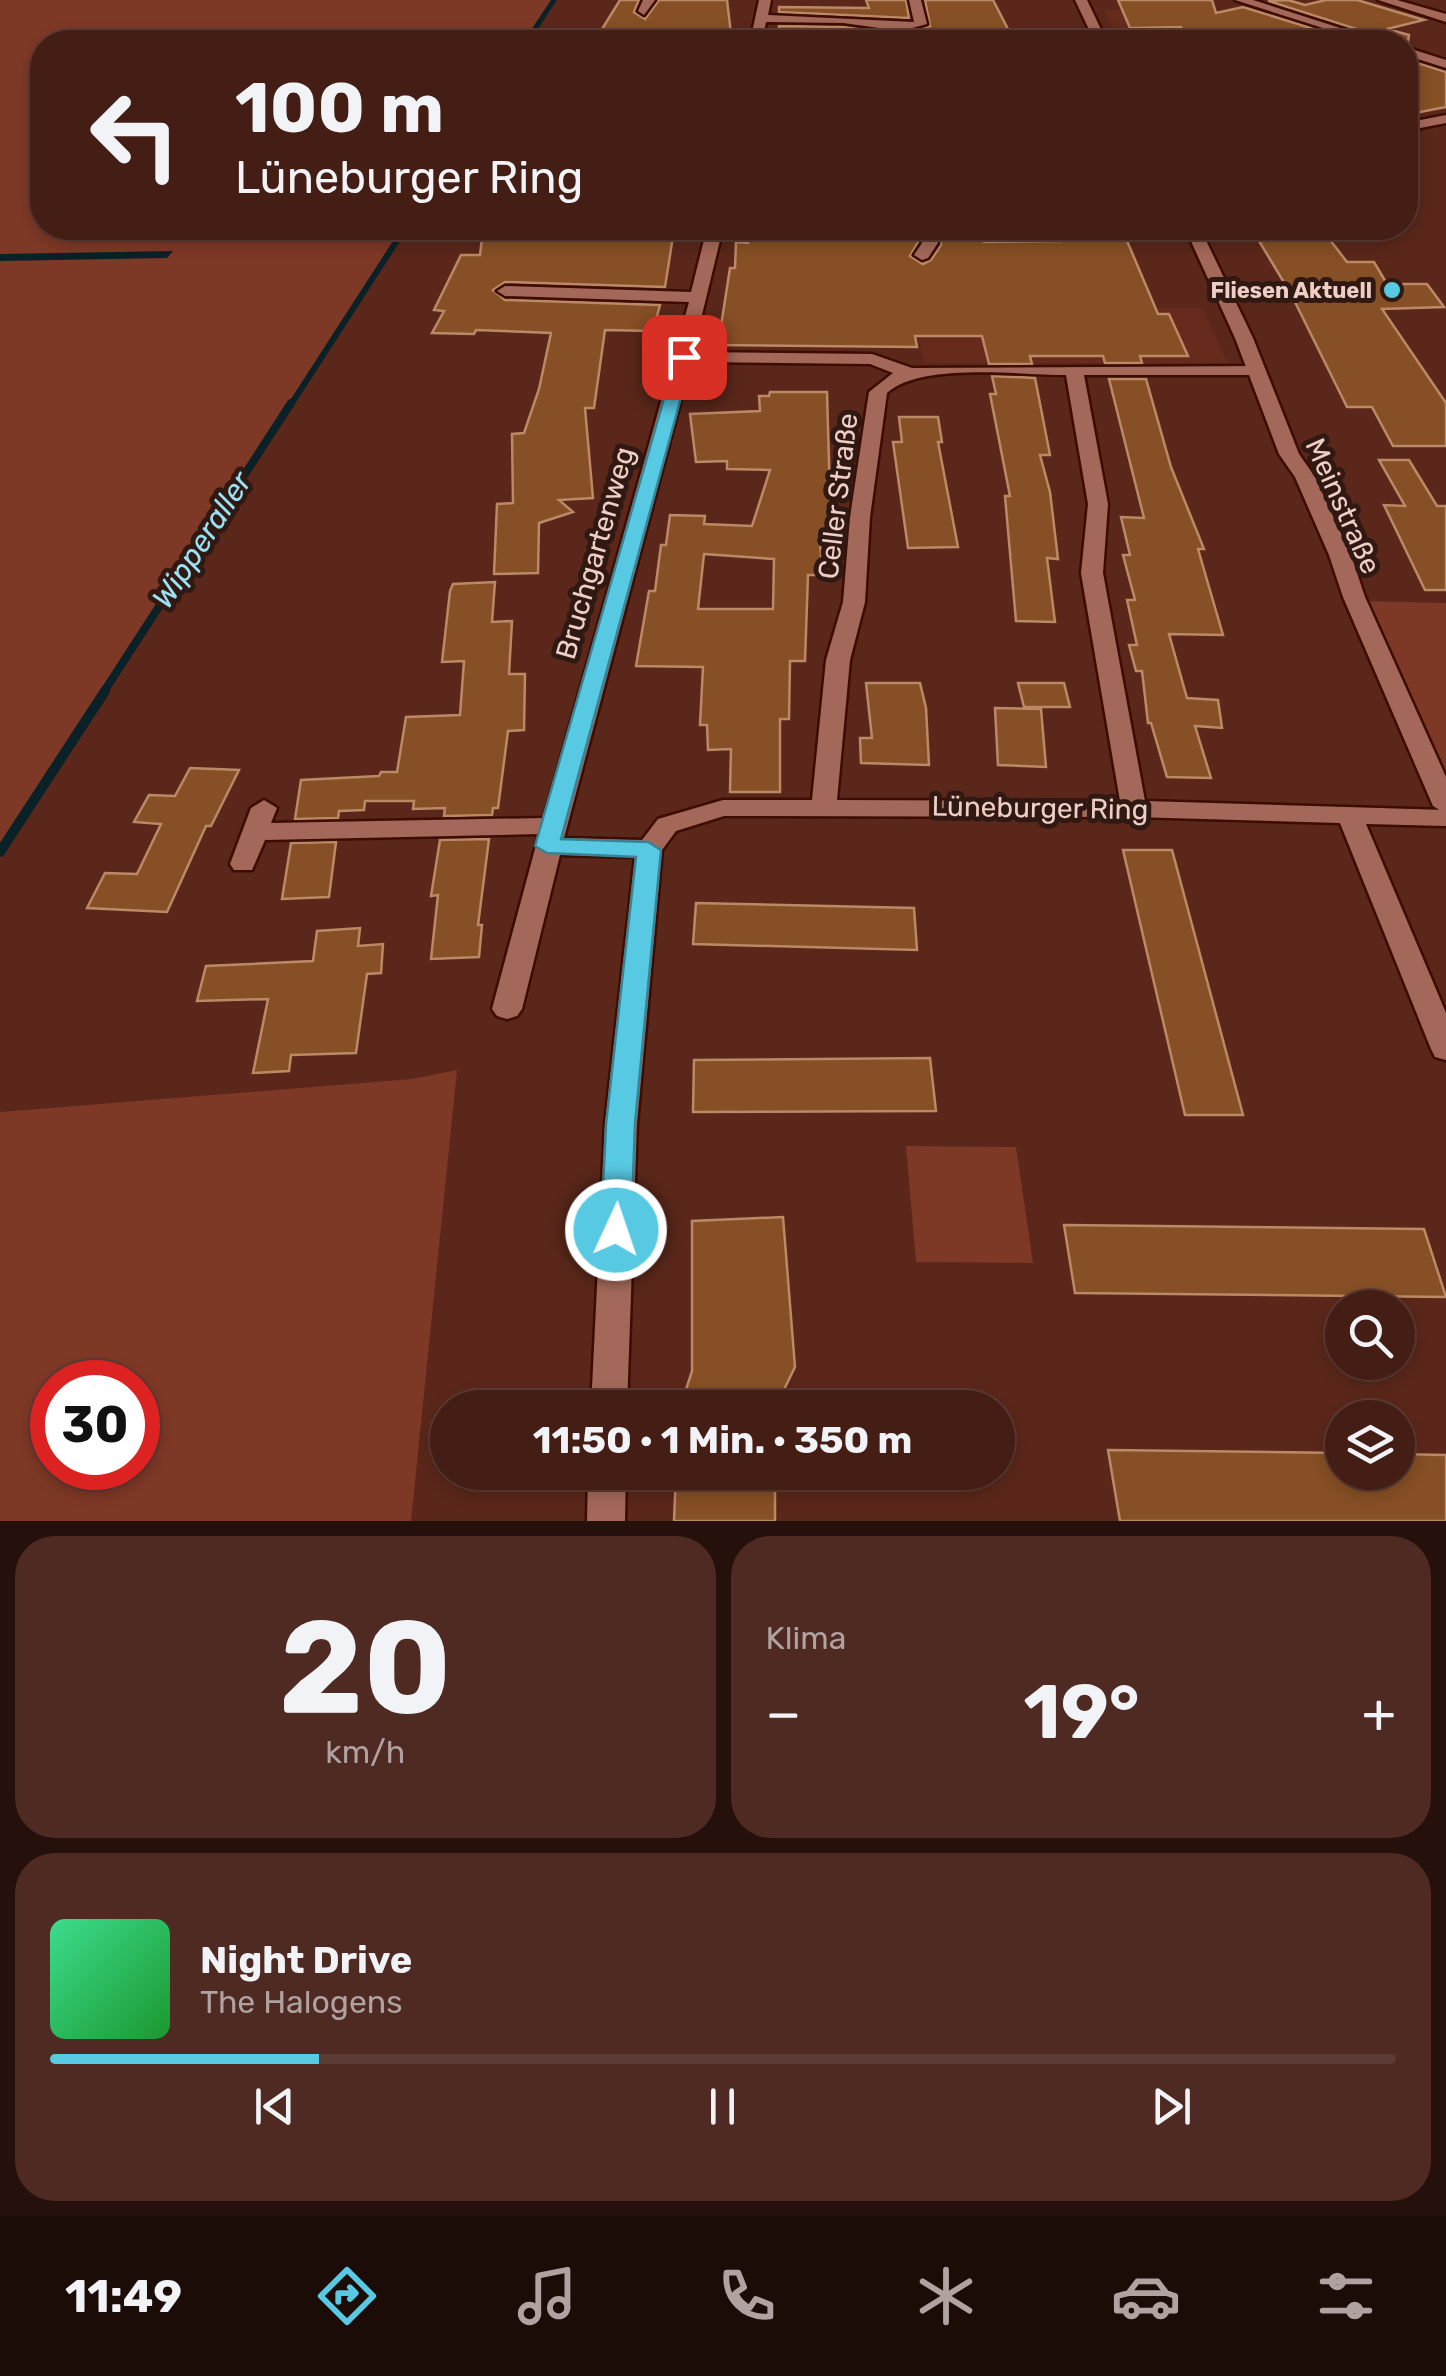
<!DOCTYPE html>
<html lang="de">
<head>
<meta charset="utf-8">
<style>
	:root { --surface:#441d14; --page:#4e2a22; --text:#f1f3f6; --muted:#afa2a0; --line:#5c3b34; --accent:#57c9e3 }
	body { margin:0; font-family:Rubik,sans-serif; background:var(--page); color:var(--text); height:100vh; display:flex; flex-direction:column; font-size:38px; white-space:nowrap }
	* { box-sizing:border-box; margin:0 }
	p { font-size:32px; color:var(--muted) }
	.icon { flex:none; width:55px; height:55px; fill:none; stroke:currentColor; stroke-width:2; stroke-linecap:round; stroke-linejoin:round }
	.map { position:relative; height:1521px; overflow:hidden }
	.side { display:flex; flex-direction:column; gap:15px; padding:15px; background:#25100b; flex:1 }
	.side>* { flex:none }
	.banner { position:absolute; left:30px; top:30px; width:1388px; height:210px; border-radius:40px; box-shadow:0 5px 15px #0003,0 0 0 2px var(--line); background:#441d14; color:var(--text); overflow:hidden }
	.tools { position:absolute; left:1325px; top:1290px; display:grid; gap:20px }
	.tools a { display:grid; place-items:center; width:90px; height:90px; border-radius:50%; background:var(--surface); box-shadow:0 5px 15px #0003,0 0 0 2px var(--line); font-size:50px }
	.speed { position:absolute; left:30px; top:1360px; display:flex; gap:20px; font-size:50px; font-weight:700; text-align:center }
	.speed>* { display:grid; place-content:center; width:130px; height:130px; border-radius:50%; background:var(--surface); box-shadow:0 5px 15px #0003,0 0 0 2px var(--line); line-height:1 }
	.speed .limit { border:15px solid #d22; background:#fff; color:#111 }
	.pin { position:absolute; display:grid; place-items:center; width:85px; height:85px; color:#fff; margin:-42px; border-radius:20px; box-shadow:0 5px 15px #0006 }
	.me { position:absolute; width:110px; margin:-55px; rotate:3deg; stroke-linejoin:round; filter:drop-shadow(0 0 8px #0008) }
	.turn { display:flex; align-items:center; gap:35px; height:210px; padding:0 40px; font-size:45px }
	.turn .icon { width:130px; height:130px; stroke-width:2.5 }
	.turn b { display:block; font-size:70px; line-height:85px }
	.big { font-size:75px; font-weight:700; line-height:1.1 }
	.side .widget { flex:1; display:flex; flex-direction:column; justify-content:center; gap:15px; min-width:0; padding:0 35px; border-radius:40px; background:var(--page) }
	.side .dial { align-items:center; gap:0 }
	.dial b { font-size:130px; line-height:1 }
	.song { display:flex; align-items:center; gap:30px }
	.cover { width:120px; height:120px; border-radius:15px; background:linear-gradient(135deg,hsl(150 70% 55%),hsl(130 70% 35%)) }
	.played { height:10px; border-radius:5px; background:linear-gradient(90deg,var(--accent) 20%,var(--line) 20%) }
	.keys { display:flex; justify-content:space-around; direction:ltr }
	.heat { display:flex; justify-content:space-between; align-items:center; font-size:55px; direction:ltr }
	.side .tiles { flex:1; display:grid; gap:15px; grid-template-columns:1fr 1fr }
	.widget:last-child { grid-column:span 2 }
	.trip { position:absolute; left:430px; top:1390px; width:585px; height:100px; border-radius:50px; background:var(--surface); box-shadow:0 5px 15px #0003,0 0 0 2px var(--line); font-weight:700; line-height:100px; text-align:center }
	.tab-bar { display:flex; height:160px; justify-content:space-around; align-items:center; background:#1b0c08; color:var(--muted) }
	.tab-bar .icon { width:70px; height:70px }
	.tab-bar .active { color:var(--accent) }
	.tab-bar b { font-size:45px; color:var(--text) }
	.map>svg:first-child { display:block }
	.built { fill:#662b1c }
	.green { fill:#7e3826; fill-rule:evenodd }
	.water { fill:#0a2227 }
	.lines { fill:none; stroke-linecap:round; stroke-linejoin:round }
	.stream-far3 { stroke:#0a2227; stroke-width:5 }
	.stream-far2 { stroke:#0a2227; stroke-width:6 }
	.stream-far1 { stroke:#0a2227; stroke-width:8 }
	.stream { stroke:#0a2227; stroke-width:10 }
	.building { fill:#864f25; stroke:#bc8966; stroke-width:2.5; fill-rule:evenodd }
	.minor-casing { stroke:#3d0c02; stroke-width:5 }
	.tertiary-casing { stroke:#3d0c02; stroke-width:5 }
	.minor { fill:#a36859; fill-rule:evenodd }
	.tertiary { fill:#a36859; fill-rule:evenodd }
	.route { fill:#57c9e3; stroke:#398394; stroke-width:2.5 }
	.poi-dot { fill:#57c9e3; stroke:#301913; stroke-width:4 }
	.labels { text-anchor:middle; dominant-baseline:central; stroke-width:10; stroke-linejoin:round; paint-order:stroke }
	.far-poi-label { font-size:22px; font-weight:bold; fill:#efcec5; stroke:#301913; text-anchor:end }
	.street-label { font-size:28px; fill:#efcec5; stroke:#301913 }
	.water-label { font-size:30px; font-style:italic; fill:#9ae1f3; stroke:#301913 }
</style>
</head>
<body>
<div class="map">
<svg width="1446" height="1521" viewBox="0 0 1446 1521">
	<rect width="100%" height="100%" fill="#5a271a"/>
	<path class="built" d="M 1104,10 L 1168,11 L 1188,42 L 1121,42 Z
		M 877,263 L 957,263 L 969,308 L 1202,308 L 1228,363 L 924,363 L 918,335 Z"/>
	<path class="green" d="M 0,0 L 557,0 L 528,42 L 42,42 L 42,228 L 405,228 L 0,859 Z
		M 1362,601 L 1446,603 L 1446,779 Z
		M 457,1070 L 411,1521 L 0,1521 L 0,1112 L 412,1079 ZM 52,1382 L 138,1382 L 138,1468 L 52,1468 Z
		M 906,1146 L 1016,1147 L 1033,1263 L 916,1262 Z"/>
	<path class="water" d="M 173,251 L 167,258 L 0,261 L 0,254 Z"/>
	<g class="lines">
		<path class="stream-far3" d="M 526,42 L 554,0"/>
		<path class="stream-far2" d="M 290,406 L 405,228"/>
		<path class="stream-far1" d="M 103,693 L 291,403"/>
		<path class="stream" d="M 0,852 L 105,691"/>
	</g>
	<path class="building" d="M 620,0 L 639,0 L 634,12 L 645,19 L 659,0 L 727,0 L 732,42 L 594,42 Z
		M 866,0 L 906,0 L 909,18 L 779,12 L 779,7 L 869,8 Z
		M 925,0 L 993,0 L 1010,33 L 926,34 L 928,38 L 779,35 L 779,26 L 843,27 L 902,35 L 930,26 Z
		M 1118,0 L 1212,0 L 1216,13 L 1243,7 L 1356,42 L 1190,42 L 1181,27 L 1130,28 Z
		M 1288,0 L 1305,5 L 1326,0 L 1357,0 L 1424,20 L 1387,29 L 1409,35 L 1408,42 L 1388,42 L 1385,38 L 1268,1 Z
		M 1405,59 L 1446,72 L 1446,107 L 1405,115 Z
		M 748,228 L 916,228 L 918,242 L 910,256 L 923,264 L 931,260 L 941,245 L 939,228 L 978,228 L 984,242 L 1060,241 L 1055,229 L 1122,229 L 1158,314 L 1169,314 L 1188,356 L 1140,356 L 1142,363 L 1105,363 L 1103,356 L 1030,356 L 1032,364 L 989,364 L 982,336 L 915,336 L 917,347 L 718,345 L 730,268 L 735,268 L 736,242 L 748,243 Z
		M 1256,228 L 1282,228 L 1287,237 L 1327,236 L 1347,262 L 1374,262 L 1387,284 L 1427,284 L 1444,307 L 1382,309 L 1446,403 L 1446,446 L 1393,446 L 1372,407 L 1347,407 L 1291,294 L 1259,241 L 1262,241 Z
		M 483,230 L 674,230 L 665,287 L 505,282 L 493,290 L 505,300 L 660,305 L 653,331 L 605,330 L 594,408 L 585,408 L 593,498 L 559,500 L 573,512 L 539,523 L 538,573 L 494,574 L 497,504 L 513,503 L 512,434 L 524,433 L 539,389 L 551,333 L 476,330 L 474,334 L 432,333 L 444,311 L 434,310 L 461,255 L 480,255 Z
		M 992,376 L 1035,378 L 1050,455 L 1040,455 L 1050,492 L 1058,559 L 1047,558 L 1055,622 L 1016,621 L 1005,496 L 1010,496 L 990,394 L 996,394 Z
		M 1109,379 L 1146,379 L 1171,467 L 1204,549 L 1198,549 L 1223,635 L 1169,634 L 1187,698 L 1218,700 L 1222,728 L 1195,726 L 1211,778 L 1167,777 L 1151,723 L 1148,723 L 1142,671 L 1136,671 L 1129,645 L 1137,645 L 1127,600 L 1135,600 L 1123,555 L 1130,555 L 1121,517 L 1144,518 Z
		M 770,392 L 827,392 L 831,533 L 819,533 L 823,575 L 808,575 L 805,661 L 790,661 L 789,719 L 780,719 L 780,792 L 730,792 L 731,749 L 708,750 L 707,725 L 700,725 L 703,667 L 636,666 L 649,591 L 655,591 L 661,545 L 666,545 L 670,515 L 705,516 L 704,524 L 752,526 L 770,470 L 727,469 L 727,461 L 696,462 L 690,414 L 760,411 L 759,396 L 769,396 ZM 704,554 L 774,559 L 773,609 L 698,609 Z
		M 899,417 L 938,417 L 942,442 L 938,442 L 958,547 L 908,548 L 893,442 L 902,442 Z
		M 1379,460 L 1409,460 L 1437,506 L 1446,506 L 1446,590 L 1425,590 L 1384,505 L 1405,506 Z
		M 495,582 L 492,622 L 512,621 L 509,674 L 525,674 L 524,730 L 508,731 L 498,808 L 493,808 L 492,815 L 444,816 L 445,808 L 413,809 L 414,801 L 365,801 L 364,810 L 339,811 L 338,818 L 295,819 L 301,780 L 379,776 L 381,772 L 397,772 L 406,717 L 460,715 L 464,661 L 442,662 L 450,591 L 453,584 Z
		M 866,683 L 920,683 L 926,708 L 929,765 L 861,763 L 860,738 L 872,738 Z
		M 1018,683 L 1064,683 L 1070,707 L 1024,707 Z
		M 995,708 L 1041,709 L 1046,767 L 998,765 Z
		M 190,768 L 239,770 L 211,826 L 206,826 L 167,912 L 87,908 L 105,873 L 137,874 L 161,824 L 134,822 L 149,795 L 175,796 Z
		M 489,839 L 478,925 L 482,925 L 479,957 L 431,959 L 438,895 L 431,896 L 440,840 Z
		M 336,842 L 329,897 L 282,899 L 291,843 Z
		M 1123,850 L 1172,850 L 1243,1115 L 1185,1115 Z
		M 696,903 L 914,908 L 917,950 L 693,944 Z
		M 360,928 L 358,946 L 383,944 L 381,973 L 367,974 L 356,1053 L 291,1055 L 289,1071 L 253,1073 L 268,999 L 197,1001 L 206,966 L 313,961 L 317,931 Z
		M 930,1058 L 936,1111 L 693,1112 L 694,1060 Z
		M 783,1217 L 795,1367 L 775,1408 L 680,1408 L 692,1371 L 692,1221 Z
		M 1064,1225 L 1424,1229 L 1446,1297 L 1075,1293 Z
		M 1108,1450 L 1342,1453 L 1342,1472 L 1398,1472 L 1398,1454 L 1446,1455 L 1446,1521 L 1120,1521 Z
		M 676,1472 L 775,1472 L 775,1521 L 674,1521 Z"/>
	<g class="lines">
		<defs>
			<path id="minor" d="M 643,0 L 655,0 L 644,15 L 638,11 Z
				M 759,0 L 771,0 L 768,15 L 914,22 L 909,0 L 921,0 L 927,24 L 901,31 L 843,23 L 766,22 L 762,42 L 750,42 Z
				M 1235,0 L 1253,0 L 1384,42 L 1367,42 Z
				M 1378,0 L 1397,0 L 1446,14 L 1446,22 Z
				M 1405,47 L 1446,60 L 1446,68 L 1405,55 Z
				M 707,228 L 723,228 L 693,352 L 872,354 L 912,368 L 1262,366 L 1262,374 L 1256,375 L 1084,375 L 1108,504 L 1103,573 L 1145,801 L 1446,810 L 1446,826 L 1366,824 L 1446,1013 L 1446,1060 L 1435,1057 L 1431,1049 L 1340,823 L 1134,817 L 724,816 L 676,831 L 662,850 L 637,1124 L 627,1408 L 591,1408 L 605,1124 L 635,857 L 560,855 L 522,1009 L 517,1016 L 507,1019 L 497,1016 L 492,1009 L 539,834 L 265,840 L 252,870 L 234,870 L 230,864 L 251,808 L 264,800 L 277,808 L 271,823 L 544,818 L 689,302 L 505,296 L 497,291 L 505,286 L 691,292 ZM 691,362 L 870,364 L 893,373 L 869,392 L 850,517 L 843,602 L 826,660 L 812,800 L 723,800 L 658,819 L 642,840 L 564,838 ZM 1066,375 L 1088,504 L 1081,573 L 1120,801 L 837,800 L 850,660 L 865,602 L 870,517 L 887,393 C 921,362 1020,375 1066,375 Z
				M 920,228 L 935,228 L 938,243 L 928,258 L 922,260 L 914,255 L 922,243 Z
				M 588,1472 L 626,1472 L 625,1521 L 587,1521 Z"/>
			<path id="tertiary" d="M 1075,0 L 1087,0 L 1107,42 L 1095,42 Z
				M 1446,115 L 1446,123 L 1405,131 L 1405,123 Z
				M 1185,228 L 1200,228 L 1253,338 L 1299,454 L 1315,477 L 1351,555 L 1365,597 L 1446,777 L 1446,814 L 1433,806 L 1343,597 L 1329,555 L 1295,477 L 1279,454 L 1235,338 Z"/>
		</defs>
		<use href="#minor" class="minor-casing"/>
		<use href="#tertiary" class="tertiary-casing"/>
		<use href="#minor" class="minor"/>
		<use href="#tertiary" class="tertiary"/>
	</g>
	<path class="route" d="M 684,352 L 692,357 L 561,839 L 648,842 L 661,850 L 635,1124 L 631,1230 L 626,1238 L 616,1242 L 605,1238 L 601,1230 L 606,1124 L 636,857 L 547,853 L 535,846 L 676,357 Z"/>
	<circle class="poi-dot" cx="1392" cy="290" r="10"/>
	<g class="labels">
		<g class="far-poi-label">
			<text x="1372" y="290">Fliesen Aktuell</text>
		</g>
		<g class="street-label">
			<text transform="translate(838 496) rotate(-83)">Celler Straße</text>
			<text transform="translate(1343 506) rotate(66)">Meinstraße</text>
			<text transform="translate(595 553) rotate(-74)">Bruchgartenweg</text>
			<text transform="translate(1040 808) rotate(1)">Lüneburger Ring</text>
		</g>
		<g class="water-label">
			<text transform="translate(202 540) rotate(-57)">Wipperaller</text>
		</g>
	</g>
</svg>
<div class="tools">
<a><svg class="icon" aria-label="search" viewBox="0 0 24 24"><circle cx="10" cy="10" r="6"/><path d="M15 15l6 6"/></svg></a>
<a><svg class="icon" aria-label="layers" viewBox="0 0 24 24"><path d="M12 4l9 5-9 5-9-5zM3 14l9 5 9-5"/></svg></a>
</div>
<div class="speed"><div class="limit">30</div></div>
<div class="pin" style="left:684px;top:357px;background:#d93025"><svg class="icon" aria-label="arrive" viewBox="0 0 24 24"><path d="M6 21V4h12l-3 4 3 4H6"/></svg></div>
<svg class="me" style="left:616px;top:1230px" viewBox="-20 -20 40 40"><circle r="17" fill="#57c9e3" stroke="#fff" stroke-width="3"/><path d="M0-11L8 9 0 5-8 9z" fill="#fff"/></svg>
<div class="trip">11:50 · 1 Min. · 350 m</div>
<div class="banner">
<div class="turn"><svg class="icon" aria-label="left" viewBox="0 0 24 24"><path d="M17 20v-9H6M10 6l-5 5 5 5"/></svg><div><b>100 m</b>Lüneburger Ring</div></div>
</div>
</div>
<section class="side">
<div class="tiles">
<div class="widget dial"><b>20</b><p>km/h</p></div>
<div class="widget"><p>Klima</p>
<div class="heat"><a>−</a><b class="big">19°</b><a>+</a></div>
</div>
<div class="widget">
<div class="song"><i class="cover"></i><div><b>Night Drive</b><p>The Halogens</p></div></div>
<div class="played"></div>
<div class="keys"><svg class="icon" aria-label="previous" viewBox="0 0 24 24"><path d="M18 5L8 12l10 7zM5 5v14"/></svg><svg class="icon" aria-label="pause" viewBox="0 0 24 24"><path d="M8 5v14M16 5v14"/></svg><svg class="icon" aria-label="next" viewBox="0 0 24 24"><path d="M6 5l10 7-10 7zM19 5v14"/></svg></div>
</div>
</div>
</section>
<nav class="tab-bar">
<b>11:49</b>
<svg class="icon active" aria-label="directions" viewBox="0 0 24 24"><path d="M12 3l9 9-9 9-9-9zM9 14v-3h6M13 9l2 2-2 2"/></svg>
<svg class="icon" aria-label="music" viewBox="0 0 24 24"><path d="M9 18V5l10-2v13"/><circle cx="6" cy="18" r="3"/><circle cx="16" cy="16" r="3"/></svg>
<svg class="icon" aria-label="phone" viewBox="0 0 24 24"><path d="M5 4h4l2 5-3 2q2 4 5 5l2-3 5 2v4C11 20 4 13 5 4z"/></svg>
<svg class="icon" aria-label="climate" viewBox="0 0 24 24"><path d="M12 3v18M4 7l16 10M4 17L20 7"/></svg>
<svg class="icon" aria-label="car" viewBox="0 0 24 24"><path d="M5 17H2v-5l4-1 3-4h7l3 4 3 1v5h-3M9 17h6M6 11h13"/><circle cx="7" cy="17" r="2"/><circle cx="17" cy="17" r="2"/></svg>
<svg class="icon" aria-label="filters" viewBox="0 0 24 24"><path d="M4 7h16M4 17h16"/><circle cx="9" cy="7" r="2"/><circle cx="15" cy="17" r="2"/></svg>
</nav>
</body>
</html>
